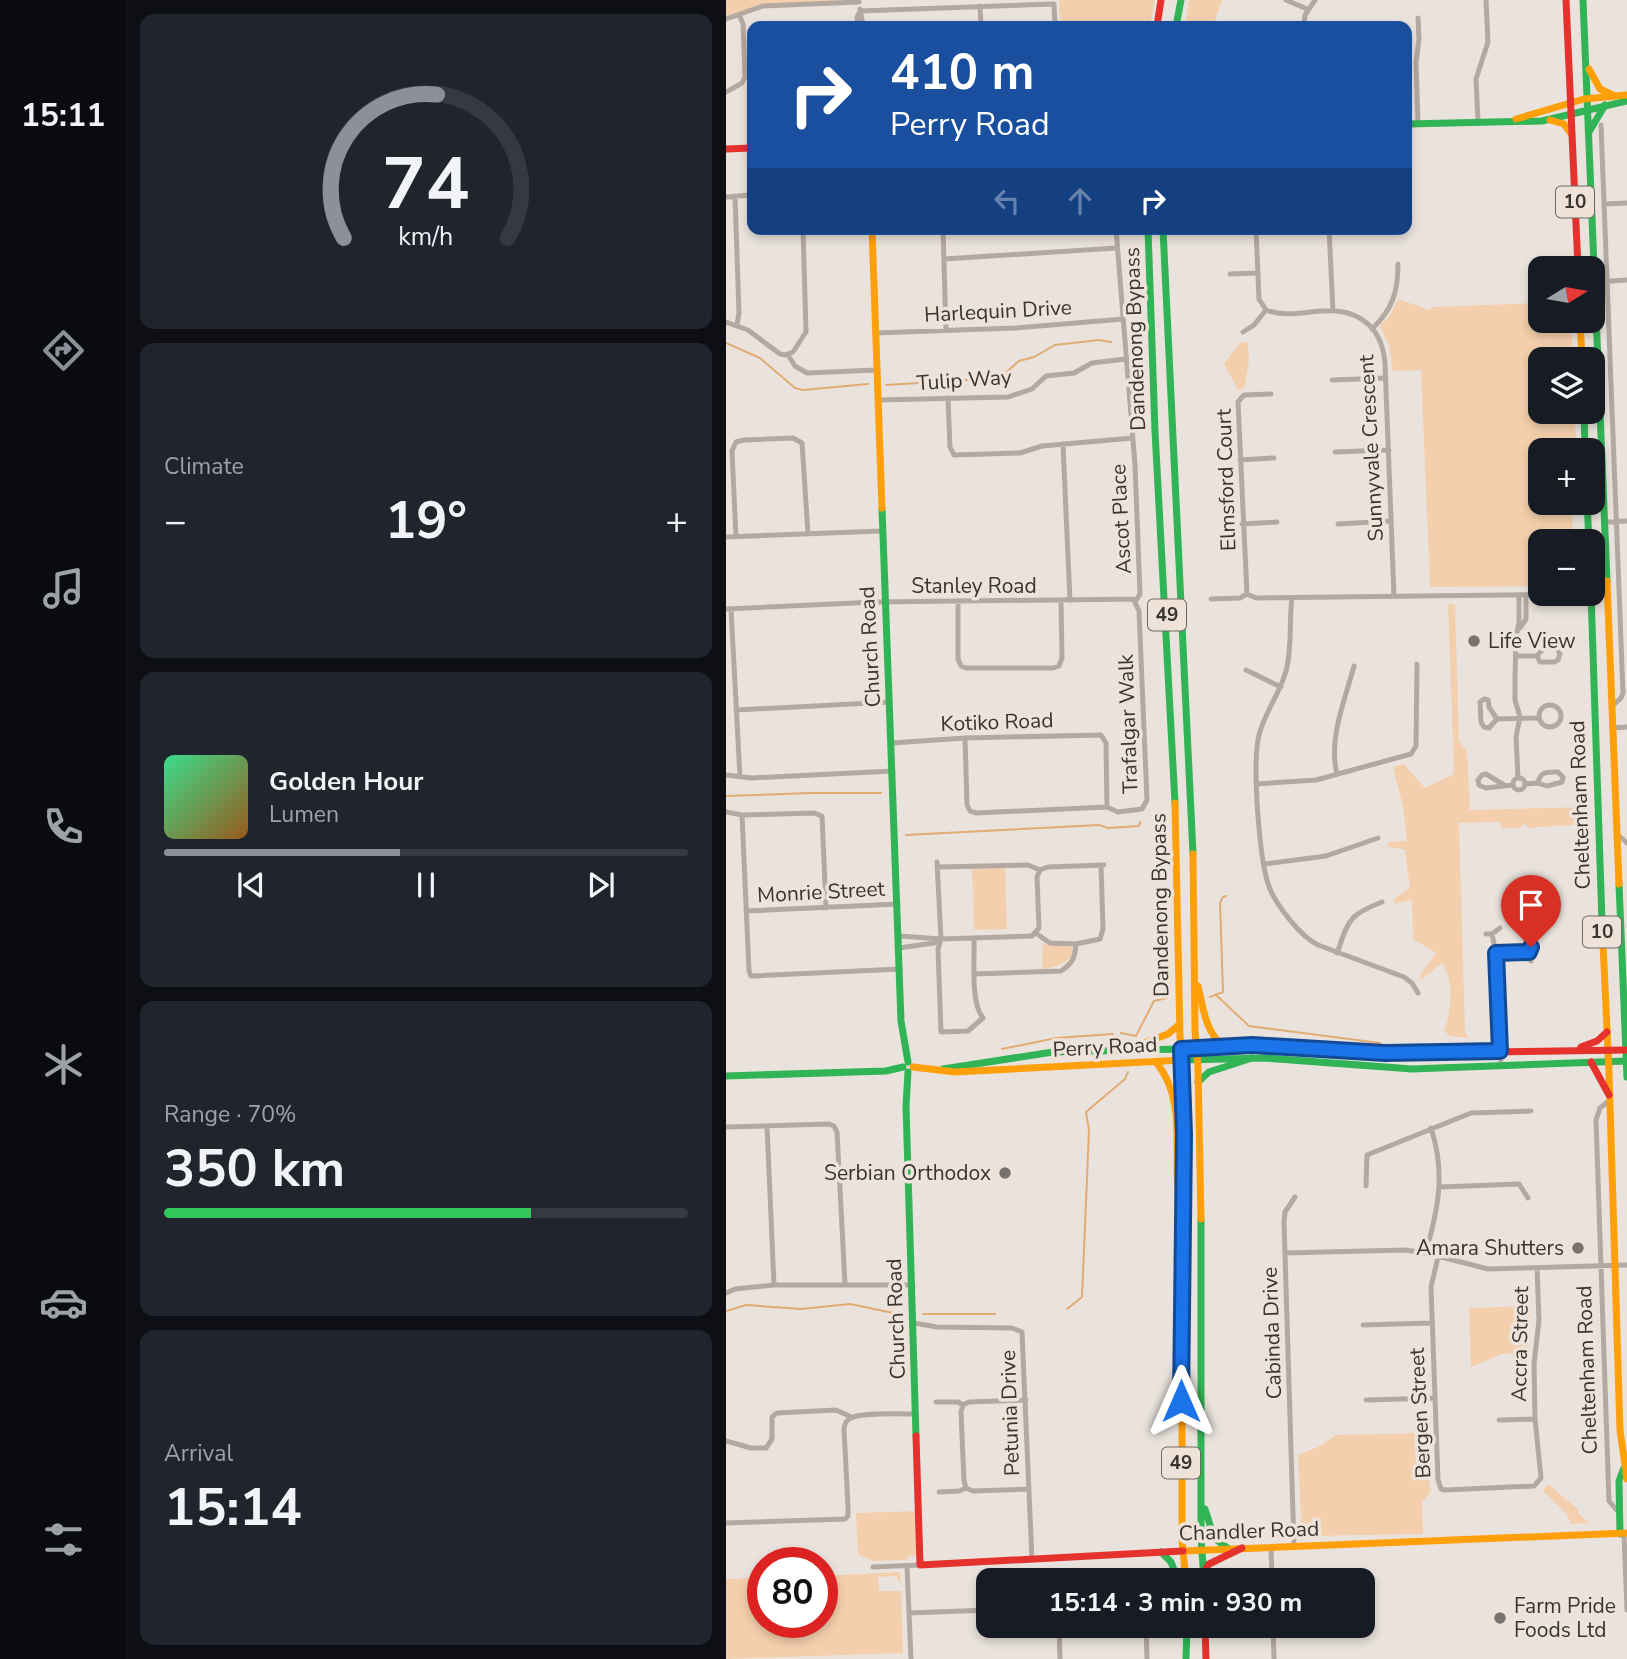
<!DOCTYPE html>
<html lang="en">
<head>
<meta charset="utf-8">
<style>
	:root { --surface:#171b24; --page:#20242c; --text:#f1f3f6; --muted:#9ea1a6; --line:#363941; --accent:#8c9099 }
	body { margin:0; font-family:"Nunito Sans",sans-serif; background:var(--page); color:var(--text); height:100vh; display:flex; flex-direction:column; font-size:26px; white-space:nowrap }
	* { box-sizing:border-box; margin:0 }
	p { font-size:23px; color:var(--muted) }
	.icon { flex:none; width:38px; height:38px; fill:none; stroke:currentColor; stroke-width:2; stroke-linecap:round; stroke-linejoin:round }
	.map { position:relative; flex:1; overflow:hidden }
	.drawer { display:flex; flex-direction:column; gap:14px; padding:14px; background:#0d0f14; width:600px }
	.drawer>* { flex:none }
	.hud { position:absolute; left:21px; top:21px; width:665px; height:214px; border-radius:14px; box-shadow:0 4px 10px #0003; background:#1a4fa0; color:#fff; overflow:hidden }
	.needle { width:46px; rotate:79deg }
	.buttons { position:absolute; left:802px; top:256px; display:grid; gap:14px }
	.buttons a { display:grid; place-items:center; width:77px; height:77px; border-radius:14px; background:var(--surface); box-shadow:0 4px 10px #0003; font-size:35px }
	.speed { position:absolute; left:21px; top:1547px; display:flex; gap:14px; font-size:35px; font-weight:700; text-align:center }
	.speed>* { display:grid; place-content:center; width:91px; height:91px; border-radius:50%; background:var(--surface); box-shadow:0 4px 10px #0003; line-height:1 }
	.speed .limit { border:10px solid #d22; background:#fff; color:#111 }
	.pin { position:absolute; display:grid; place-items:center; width:60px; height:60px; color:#fff; margin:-72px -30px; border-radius:50% 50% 50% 0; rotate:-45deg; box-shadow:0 0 7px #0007 }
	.pin .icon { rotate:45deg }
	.me { position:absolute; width:77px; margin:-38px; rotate:0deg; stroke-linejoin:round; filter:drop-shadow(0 0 5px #0008) }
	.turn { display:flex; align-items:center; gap:24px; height:147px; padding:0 28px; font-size:32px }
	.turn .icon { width:91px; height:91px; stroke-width:2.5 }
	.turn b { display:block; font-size:49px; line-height:60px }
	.lanes { display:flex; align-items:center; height:66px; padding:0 28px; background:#0003; justify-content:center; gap:35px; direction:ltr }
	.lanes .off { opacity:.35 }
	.big { font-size:52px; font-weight:700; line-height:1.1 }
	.drawer .tile { flex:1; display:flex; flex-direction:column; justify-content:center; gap:10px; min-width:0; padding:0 24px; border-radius:14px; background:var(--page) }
	.drawer .dial { align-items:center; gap:0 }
	.dial svg { height:182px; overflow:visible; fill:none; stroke:var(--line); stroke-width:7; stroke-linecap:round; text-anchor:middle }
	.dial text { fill:var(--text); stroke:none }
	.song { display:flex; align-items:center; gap:21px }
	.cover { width:84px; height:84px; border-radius:10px; background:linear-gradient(135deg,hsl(150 70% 55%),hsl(30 70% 35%)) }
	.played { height:7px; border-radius:4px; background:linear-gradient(90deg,var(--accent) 45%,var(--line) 45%) }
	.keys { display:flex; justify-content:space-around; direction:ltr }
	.heat { display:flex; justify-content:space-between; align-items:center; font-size:38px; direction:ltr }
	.charge { height:10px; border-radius:5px; background:linear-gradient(90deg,#34c759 70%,var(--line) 0) }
	.trip { position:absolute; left:250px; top:1568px; width:399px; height:70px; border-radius:14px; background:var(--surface); box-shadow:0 4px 10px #0003; font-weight:700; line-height:70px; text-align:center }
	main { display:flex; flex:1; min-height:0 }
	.dock { display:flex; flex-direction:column; width:126px; justify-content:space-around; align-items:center; background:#090b0e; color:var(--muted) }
	.dock .icon { width:49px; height:49px }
	.dock .active { color:var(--accent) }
	.dock b { font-size:32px; color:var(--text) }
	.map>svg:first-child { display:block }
	.green { fill:#f4cfad }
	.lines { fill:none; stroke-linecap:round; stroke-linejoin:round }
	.stream { stroke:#e2ab74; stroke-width:2 }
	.street { stroke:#b3a9a1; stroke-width:5 }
	.fast { stroke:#30b455; stroke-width:7 }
	.slow { stroke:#ff9f0a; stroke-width:7 }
	.jam { stroke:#e5322d; stroke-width:7 }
	.route-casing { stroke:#114b97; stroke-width:18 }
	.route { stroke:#1a73e8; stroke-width:12 }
	.poi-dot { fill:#77726d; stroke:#efe2d8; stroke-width:2.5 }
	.labels { text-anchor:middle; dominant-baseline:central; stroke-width:7; stroke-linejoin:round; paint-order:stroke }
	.shield { fill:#efe2d8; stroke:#706962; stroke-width:2 }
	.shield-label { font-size:19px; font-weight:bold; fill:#393530 }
	.street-label { font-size:21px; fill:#393530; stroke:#efe2d8 }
	.poi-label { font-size:21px; fill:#393530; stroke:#efe2d8; text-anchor:start }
</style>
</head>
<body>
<main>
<nav class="dock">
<b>15:11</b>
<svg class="icon active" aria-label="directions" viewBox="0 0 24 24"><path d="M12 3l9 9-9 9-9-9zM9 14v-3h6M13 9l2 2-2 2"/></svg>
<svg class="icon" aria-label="music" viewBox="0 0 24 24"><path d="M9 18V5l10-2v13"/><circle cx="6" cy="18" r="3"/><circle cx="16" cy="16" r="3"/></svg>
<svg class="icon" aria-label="phone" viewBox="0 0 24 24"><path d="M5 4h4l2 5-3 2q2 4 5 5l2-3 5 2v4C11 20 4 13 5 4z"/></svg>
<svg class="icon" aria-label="climate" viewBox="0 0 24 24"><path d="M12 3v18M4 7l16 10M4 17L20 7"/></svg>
<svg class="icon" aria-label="car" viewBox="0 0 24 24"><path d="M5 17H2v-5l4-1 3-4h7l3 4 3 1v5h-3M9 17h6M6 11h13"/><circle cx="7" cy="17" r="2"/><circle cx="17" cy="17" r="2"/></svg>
<svg class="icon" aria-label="filters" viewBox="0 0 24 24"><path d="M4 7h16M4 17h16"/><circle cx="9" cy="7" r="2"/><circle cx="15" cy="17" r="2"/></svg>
</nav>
<section class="drawer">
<div class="tile dial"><svg viewBox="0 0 100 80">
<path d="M14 69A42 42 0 1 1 86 69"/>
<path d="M14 69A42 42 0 0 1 55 6" stroke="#8c9099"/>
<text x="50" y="56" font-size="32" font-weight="700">74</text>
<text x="50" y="72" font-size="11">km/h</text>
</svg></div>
<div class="tile"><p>Climate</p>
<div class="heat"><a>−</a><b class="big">19°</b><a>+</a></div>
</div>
<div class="tile">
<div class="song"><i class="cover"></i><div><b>Golden Hour</b><p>Lumen</p></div></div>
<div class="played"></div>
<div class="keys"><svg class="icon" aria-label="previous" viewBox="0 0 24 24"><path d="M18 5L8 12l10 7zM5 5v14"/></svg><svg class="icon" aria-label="pause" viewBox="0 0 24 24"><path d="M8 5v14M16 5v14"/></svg><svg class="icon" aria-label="next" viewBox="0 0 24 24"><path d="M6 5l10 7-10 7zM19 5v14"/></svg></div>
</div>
<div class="tile"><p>Range · 70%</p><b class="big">350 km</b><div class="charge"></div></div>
<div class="tile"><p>Arrival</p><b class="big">15:14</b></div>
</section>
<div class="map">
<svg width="901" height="1659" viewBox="0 0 901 1659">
	<rect width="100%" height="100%" fill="#eae3dd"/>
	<path class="green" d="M 0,0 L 123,0 L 35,5 L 0,16 Z
		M 333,0 L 429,0 L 424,26 L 334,26 Z
		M 463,0 L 496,0 L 489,20 L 489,26 L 459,26 Z
		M 672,299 L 704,310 L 706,307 L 814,303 L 814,320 L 845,320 L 847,359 L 814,359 L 814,411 L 849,411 L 850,450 L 814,450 L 814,502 L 846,502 L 847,541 L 814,541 L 814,586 L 704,587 L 695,370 L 667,371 L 663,346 L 654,326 L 664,315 Z
		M 514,342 L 522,342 L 523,361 L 518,388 L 512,390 L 498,364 Z
		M 722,604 L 729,604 L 733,741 L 741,751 L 744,810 L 860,807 L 862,824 L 801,828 L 800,824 L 796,825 L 793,828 L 775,828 L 775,822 L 733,823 L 739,1032 L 743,1038 L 724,1036 L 718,1031 C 725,1012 729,980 716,963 L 695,980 L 694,975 L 710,953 L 687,939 L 686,900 L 668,904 L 668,899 L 684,888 L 679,850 L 660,846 L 663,842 L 681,841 L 677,807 L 667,767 L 678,764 L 699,788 L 728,774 Z
		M 279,868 L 281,929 L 248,930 L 246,869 Z
		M 317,943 C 326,948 336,943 346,948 L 348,953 C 343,963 327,968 316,969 Z
		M 805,1306 L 802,1353 L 776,1354 L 745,1367 L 743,1308 Z
		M 702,1433 L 703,1484 L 705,1491 L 696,1503 L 697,1534 L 583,1536 L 576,1538 L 572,1455 L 592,1447 L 610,1435 Z
		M 822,1484 L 852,1509 L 852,1513 L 863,1523 L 845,1524 L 841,1514 L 817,1491 Z
		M 192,1511 L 193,1555 L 184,1556 L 180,1560 L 147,1561 L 132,1554 L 130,1513 Z
		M 174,1572 L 175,1584 L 170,1576 L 152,1577 L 153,1591 L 175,1591 L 177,1653 L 0,1659 L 0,1579 L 37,1578 L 37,1622 L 96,1622 L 96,1576 Z"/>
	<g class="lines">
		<path class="stream" d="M 0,343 L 34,358 L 69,388 L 77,390 L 142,384
			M 408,360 L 414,360
			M 160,385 L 260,379 L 276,376 L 293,361 L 308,357 L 329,345 L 373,340 L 385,342
			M 0,796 L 86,793 L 155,793
			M 180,835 L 373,825 L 382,828 L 413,826 L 414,822
			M 490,995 L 523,1026 L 654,1043
			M 484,997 L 497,992 L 494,903 L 497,897 L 500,896
			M 395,1033 L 410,1036 L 428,1001 L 441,998
			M 276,1049 L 330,1038 L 387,1034
			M 341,1309 L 356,1297 L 363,1130 L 360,1112 L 399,1079 L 402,1072
			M 0,1311 L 20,1305 L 75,1309 L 124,1304 L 177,1315
			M 197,1314 L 269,1314"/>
		<path class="street" d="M 560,0 L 581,9
			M 254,6 L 255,26
			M 134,9 L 137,26
			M 134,11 L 328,4 L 329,26
			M 13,14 L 17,24 L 19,77
			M 0,19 L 37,6 L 133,2
			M 132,26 L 131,17 L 134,11
			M 578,26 L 579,15 L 589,0
			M 0,92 L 16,83 L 19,77
			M 752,122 L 750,79 L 762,42 L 760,1
			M 692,124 L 690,62 L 693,39 L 692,18
			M 875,125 L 897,693 L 895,698 L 887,705
			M 9,196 L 13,313 L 11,325
			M 0,197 L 26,195
			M 878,204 L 901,203
			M 217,229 L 220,330
			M 530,229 L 533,299 L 540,310 C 572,323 610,296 642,324 C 654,335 658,349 659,364 L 668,596
			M 603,229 L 607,311
			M 218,259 L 391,248
			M 504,274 L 532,273
			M 869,282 L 901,280
			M 0,322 L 22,330 L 54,354 L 59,355 L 67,352 L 80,332 L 77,229
			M 646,329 C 667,309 672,291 672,264
			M 517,332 L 528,325 L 540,310
			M 149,333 L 289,328 L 397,319
			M 62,355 L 69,366 L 81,373 L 150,370
			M 606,380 L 660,378
			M 222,398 L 224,447 L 228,455 L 294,453 L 316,446 L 407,438
			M 152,400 L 282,397 L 306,389 L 320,376 L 348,373 L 366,363 L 400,359
			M 337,444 L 344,601
			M 609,452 L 663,450
			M 514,460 L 548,458
			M 878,522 L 901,521
			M 516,524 L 551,522
			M 612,524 L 665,521
			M 0,537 L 156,531
			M 10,537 L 6,451 L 10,442 L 18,440 L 67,438 L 76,443 L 82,534
			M 521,594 L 512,402 L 518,395 L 545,394
			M 566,598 C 563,620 566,644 561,667 C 556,691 539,711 533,735 C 526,763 533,863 544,889 C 551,906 575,937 592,945 L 678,977 L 686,983 L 692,993
			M 485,599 L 514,598 L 521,594 L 530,598 L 865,594
			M 232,602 L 232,659 L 235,666 L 240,668 L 327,668 L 333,666 L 336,658 L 335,601
			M 0,609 L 150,602 L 411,599 L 414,594 L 409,465 L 390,229
			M 5,609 L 14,777
			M 794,628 L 800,619 L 800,595
			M 790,656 L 811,656 L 814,662 L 828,662 L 832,660 L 834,654 L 831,649 C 822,645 816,649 811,656
			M 520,670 L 555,687
			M 758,699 L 762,700 L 763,707 L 771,719 L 763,728 L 758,727 L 755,722 L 754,702 Z
			M813 716a11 11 0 1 1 22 0a11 11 0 1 1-22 0Z
			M 10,710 L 164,702
			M 771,719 L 811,718
			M 886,728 L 901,727
			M 239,738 L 241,805 L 244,811 L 250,813 L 381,807 L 392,812 L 416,809 L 421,800 L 413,611 L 408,600
			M 166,743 L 239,738 L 375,735 L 380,743 L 381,807
			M 611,774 C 602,739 619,700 628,666
			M 0,775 L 25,778 L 167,771
			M787 784a6 6 0 1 1 12 0a6 6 0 1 1-12 0Z
			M 792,778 L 790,737 L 794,717 L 789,700 L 789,678 L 790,637 L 793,622 L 793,595
			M 530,784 L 590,780 L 685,754 L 690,746 L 691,664
			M 799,784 L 812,783 L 821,786 L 836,782 L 837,777 L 832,772 C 822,772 814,771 812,783
			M 778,785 L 760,774 L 756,775 L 752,780 L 753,785 L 760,788 L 787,785
			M 0,812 L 16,815 L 88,813 L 96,816 L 100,908
			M 16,815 L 23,971 L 25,976 L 174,969
			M 891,834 L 901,843
			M 211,862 L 215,939 L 212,949 L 215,1032 L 242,1031 L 257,1018 C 244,1003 249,958 248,938
			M 538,864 L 600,856 L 652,838
			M 212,867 L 302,865 L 314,870
			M 20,911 L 172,904
			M 311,934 L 324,943 L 350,944 L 374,939 L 377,929 L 375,865
			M 760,934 L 766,934 L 774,928
			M 766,934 L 770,953 L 775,1066
			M 173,936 L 215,939 L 306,936 L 313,928 L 311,877 L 314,870 L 322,867 L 378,865
			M 805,947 L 805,961
			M 173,948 L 208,943 L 215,939
			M 611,953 C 623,920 622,915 656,902
			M 770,953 L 803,952
			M 249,974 L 335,971 C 347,963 349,958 350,944
			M 884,1100 L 874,1108 L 870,1120 L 883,1501 L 894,1514
			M 41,1126 L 48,1285
			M 0,1127 L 103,1124 L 108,1126 L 111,1132 L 119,1284
			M 640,1186 L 641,1155 L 745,1113 L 805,1111
			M 714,1187 L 793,1184 L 802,1198
			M 559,1253 L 679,1250 L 700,1253 L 762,1269 L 901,1265
			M 700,1253 C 712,1208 720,1174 705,1128
			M 712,1257 L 705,1287 L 712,1480 L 715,1489 L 719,1490 L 808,1486 L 815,1478 L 809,1419 L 808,1364 L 813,1320 L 811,1268
			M 0,1293 L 9,1289 L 48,1285 L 187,1285
			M 188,1323 L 211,1327 L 286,1328 L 296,1332 L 306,1560
			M 637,1325 L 706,1323
			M 640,1400 L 709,1398
			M 210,1402 L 232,1402 L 237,1405 L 243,1402 L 300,1400
			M 237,1405 L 235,1412 L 238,1481 L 240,1488
			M 773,1420 L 809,1419
			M 0,1441 L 25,1448 L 40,1448 L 46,1439 L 46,1417 L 51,1413 L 110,1410 L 125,1417
			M 213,1492 L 233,1491 L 240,1488 L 247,1491 L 303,1489
			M 0,1523 L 119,1519 L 122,1516 L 122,1506 L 118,1429 C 119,1424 119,1422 123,1419 C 133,1412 176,1414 190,1414
			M 898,1534 L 901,1610
			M 545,1547 L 546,1580
			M 568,1547 L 558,1222 L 559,1212 L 569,1197
			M 181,1566 L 185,1659
			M 147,1567 L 194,1565
			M 183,1613 L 262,1610
			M 333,1626 L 334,1659
			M 420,1626 L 421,1659
			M 547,1626 L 548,1659"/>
		<path class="fast" d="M 857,0 L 881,581
			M 450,26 L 455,0
			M 681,124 L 816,121 L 901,101
			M 863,132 L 879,105
			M 422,229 L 429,431 L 449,803
			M 437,229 L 467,854
			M 858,411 L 859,450
			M 861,502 L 863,541
			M 156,508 L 175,1021 L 182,1062
			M 865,593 L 876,922
			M 893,884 L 901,1077
			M 457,1060 L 539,1058 L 686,1069 L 900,1061
			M 217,1069 L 327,1052 L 455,1049
			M 182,1072 L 180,1106 L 190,1436
			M 0,1076 L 160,1071 L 177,1067
			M 472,1082 L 483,1072 L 526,1058
			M 475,1219 L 475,1537 L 478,1580
			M 456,1398 L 458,1073
			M 479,1509 L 488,1538 L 503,1549
			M 894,1534 L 893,1481 L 898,1468
			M 435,1552 L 445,1562 L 452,1580
			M 460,1659 L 461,1626"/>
		<path class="slow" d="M 863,69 L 874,89 L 887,95
			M 790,119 L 858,99 L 901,95
			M 824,120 L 838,124 L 846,135
			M 146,229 L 156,508
			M 854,320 L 856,359
			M 881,581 L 893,884
			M 449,803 L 454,1037 L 458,1073
			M 467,854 L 469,1030 L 472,1068 L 475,1219
			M 876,922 L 883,1073 L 894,1430 L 901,1479
			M 472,986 C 477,1007 479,1031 497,1046
			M 397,1051 L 442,1034 L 454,1024
			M 430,1062 C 460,1099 448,1145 452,1189
			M 187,1067 L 229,1072 L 457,1060
			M 456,1398 L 456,1541 L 460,1580
			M 457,1551 L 901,1533"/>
		<path class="jam" d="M 840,0 L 852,268
			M 431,26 L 435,0
			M 0,149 L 26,148
			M 855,1047 L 871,1041 L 881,1032
			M 455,1049 L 526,1045 L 685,1053 L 900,1050
			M 865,1062 L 883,1095
			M 190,1436 L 194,1565 L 457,1551
			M 478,1572 L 483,1564 L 516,1548
			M 479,1626 L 480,1659"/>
	</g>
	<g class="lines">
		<defs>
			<path id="route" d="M 455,1401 L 458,1134 L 455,1049 L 526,1045 L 659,1053 L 774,1051 L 770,953 L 803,952 L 805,947"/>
		</defs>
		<use href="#route" class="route-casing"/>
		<use href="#route" class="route"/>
	</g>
	<g class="poi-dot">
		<circle cx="748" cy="641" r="7"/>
		<circle cx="279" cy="1173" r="7"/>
		<circle cx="852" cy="1248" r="7"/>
		<circle cx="774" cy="1618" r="7"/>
	</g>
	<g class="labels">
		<g class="shield">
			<rect x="830" y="186.5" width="38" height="31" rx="5"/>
			<rect x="422" y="599.5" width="38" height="31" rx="5"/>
			<rect x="857" y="916.5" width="38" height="31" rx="5"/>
			<rect x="436" y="1447.5" width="38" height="31" rx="5"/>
		</g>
		<g class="shield-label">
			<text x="849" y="202">10</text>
			<text x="441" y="615">49</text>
			<text x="876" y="932">10</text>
			<text x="455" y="1463">49</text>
		</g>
		<g class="street-label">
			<text transform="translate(272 311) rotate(-3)">Harlequin Drive</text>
			<text transform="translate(409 339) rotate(-92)">Dandenong Bypass</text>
			<text transform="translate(238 380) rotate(-4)">Tulip Way</text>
			<text transform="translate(645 448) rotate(-93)">Sunnyvale Crescent</text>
			<text transform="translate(500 480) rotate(-92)">Elmsford Court</text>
			<text transform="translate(395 519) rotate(-93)">Ascot Place</text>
			<text x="248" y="586">Stanley Road</text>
			<text transform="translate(144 647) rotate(-93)">Church Road</text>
			<text transform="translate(271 722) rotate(-2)">Kotiko Road</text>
			<text transform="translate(402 724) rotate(-92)">Trafalgar Walk</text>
			<text transform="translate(854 805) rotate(-92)">Cheltenham Road</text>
			<text transform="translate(95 892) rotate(-3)">Monrie Street</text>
			<text transform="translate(434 905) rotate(-91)">Dandenong Bypass</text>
			<text transform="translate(379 1047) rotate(-3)">Perry Road</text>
			<text transform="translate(170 1319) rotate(-92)">Church Road</text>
			<text transform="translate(546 1333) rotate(-92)">Cabinda Drive</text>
			<text transform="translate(794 1344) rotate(-89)">Accra Street</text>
			<text transform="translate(861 1370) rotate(-92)">Cheltenham Road</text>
			<text transform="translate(284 1413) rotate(-92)">Petunia Drive</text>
			<text transform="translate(694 1413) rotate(-93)">Bergen Street</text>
			<text transform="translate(523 1531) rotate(-2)">Chandler Road</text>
		</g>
		<g class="poi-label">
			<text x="762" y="641">Life View</text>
			<text x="265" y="1173" text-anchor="end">Serbian Orthodox</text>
			<text x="838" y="1248" text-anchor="end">Amara Shutters</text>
			<text x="788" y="1606">Farm Pride<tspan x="788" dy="24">Foods Ltd</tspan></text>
		</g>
	</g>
</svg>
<div class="buttons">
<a><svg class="needle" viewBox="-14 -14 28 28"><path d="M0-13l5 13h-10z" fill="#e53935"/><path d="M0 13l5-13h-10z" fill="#9ea1a6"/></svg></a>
<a><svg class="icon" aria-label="layers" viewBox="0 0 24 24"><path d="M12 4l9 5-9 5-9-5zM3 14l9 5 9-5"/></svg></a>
<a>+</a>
<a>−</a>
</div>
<div class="speed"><div class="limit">80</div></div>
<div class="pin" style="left:805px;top:947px;background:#d93025"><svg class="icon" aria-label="arrive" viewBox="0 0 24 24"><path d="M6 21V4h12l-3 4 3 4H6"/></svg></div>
<svg class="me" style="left:455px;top:1401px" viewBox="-20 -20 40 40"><path d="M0-17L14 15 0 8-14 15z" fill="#1a73e8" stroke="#fff" stroke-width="4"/></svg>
<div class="trip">15:14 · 3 min · 930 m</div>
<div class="hud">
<div class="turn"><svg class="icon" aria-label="right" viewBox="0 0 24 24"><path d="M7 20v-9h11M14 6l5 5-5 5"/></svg><div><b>410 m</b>Perry Road</div></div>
<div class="lanes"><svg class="icon off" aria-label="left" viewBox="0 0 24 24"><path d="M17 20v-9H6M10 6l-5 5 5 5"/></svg><svg class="icon off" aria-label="ahead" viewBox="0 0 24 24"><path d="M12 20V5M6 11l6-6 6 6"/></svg><svg class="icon" aria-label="right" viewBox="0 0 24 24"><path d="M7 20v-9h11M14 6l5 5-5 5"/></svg></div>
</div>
</div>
</main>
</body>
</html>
